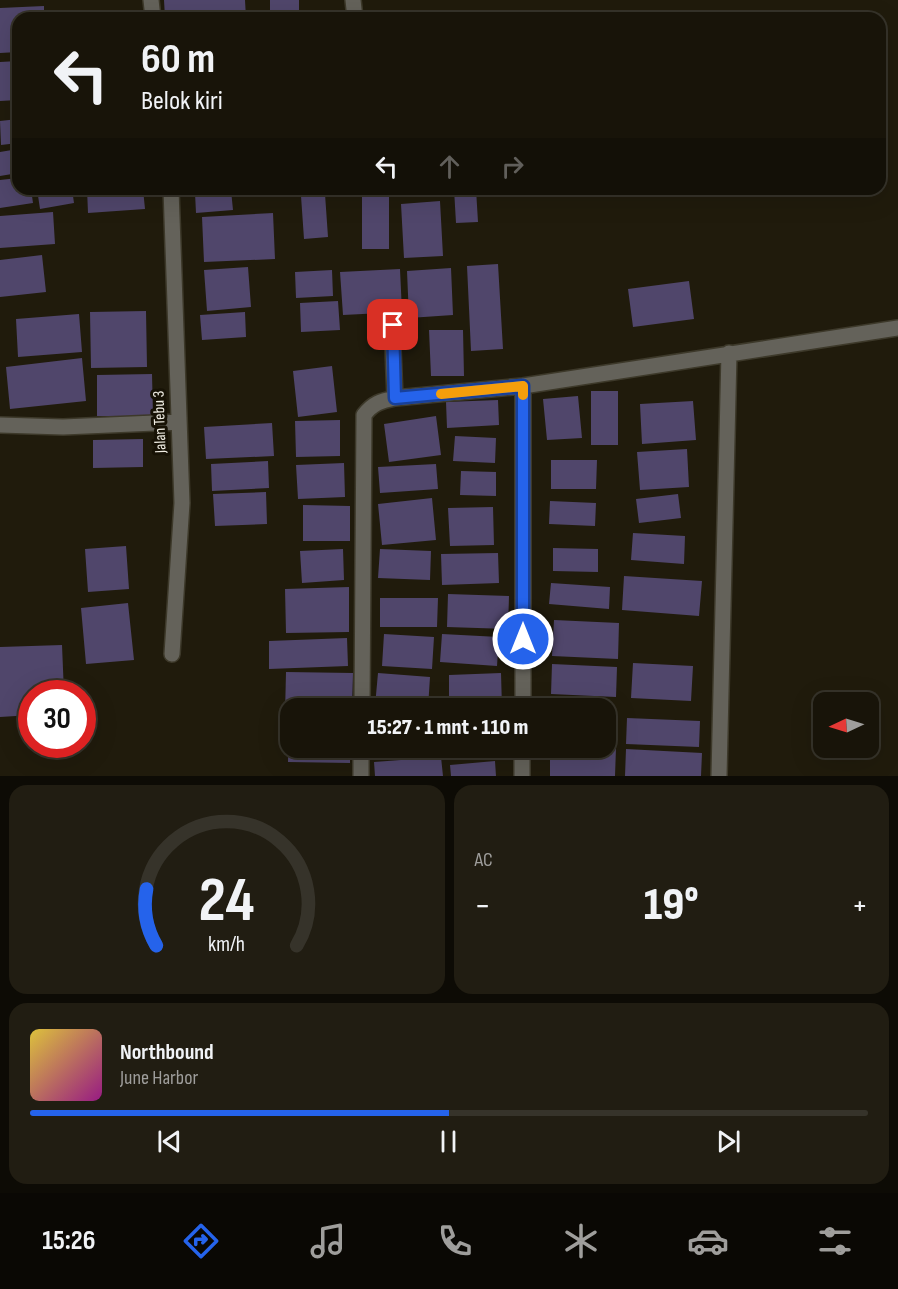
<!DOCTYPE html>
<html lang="id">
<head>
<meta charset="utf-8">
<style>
	:root { --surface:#181409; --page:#211d12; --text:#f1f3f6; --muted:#9f9e9c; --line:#36332a; --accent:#2563eb }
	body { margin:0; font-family:"Sofia Sans Condensed",sans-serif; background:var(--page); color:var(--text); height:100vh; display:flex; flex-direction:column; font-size:22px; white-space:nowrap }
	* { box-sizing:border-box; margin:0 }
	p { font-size:20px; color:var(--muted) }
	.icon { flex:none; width:33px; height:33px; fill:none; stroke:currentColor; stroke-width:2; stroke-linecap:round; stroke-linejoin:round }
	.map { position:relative; height:776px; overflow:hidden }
	.sheet { display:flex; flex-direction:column; gap:9px; padding:9px; background:#0d0b05; flex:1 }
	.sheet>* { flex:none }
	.top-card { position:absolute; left:12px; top:12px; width:874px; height:183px; border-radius:18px; box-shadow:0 6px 24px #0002,0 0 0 2px var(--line); background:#181409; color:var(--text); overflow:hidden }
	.needle { width:39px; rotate:266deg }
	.buttons { position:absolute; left:813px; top:692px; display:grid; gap:12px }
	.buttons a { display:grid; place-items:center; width:66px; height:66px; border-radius:12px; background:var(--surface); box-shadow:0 6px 24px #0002,0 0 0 2px var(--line); font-size:30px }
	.speed { position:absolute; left:18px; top:680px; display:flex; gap:12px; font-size:30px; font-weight:700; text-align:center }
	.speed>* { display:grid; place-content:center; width:78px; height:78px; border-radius:50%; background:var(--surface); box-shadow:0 6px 24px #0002,0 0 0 2px var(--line); line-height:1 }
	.speed .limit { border:9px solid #d22; background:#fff; color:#111 }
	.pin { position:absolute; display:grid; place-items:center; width:51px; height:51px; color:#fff; margin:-26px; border-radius:12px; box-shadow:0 3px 9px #0006 }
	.me { position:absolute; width:66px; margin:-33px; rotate:0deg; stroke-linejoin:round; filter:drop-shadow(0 0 4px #0008) }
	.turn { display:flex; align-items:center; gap:21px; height:126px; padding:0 30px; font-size:27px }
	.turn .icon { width:78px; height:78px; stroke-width:2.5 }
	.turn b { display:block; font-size:42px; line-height:51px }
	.lanes { display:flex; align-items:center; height:57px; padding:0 30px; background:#0003; justify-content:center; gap:30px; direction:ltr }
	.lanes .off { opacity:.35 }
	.big { font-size:45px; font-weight:800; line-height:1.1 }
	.sheet .card { flex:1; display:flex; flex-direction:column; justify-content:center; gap:9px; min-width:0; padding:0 21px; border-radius:18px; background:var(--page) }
	.sheet .dial { align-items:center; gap:0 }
	.dial svg { height:156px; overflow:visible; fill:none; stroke:var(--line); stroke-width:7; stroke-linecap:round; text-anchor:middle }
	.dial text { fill:var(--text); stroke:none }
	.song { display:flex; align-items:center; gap:18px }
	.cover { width:72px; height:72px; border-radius:9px; background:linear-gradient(135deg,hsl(50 70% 55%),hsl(310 70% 35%)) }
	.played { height:6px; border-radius:3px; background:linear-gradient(90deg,var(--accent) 50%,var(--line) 50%) }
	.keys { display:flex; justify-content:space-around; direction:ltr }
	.heat { display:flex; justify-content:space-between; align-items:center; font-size:33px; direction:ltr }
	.sheet .tiles { flex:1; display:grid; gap:9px; grid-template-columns:1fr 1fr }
	.card:last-child { grid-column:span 2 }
	.trip { position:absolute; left:280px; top:698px; width:336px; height:60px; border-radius:18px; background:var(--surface); box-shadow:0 6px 24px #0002,0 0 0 2px var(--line); font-weight:800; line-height:60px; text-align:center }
	.tabs { display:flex; height:96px; justify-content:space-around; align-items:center; background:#0a0804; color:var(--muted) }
	.tabs .icon { width:42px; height:42px }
	.tabs .active { color:var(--accent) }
	.tabs b { font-size:27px; color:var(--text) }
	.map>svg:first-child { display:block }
	.building { fill:#50466b }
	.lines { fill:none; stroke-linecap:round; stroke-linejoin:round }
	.minor-casing { stroke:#3d392a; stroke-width:18 }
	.minor { stroke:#64625a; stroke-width:15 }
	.route-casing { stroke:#184099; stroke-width:15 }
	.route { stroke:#2563eb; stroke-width:10 }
	.slow { stroke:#f59e0b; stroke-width:10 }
	.labels { text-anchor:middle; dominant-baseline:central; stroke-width:6; stroke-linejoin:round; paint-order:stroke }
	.street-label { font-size:16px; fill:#f1eee4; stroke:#171205 }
</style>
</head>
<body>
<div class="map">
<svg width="898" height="776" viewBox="0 0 898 776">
	<rect width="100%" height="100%" fill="#201b0c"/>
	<path class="building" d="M 164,0 L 245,0 L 246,18 L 165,18 Z
		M 270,0 L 299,0 L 299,12 L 325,10 L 325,18 L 270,18 Z
		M 44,6 L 44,18 L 18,18 L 18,52 L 0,53 L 0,8 Z
		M 18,61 L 18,100 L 0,101 L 0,62 Z
		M 18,119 L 18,143 L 1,145 L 0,121 Z
		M 18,149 L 18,173 L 0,176 L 0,152 Z
		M 18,178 L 18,189 L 31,189 L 33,203 L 0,208 L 0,180 Z
		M 37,189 L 72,189 L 74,203 L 40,209 Z
		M 87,189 L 143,189 L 145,209 L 88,213 Z
		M 454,189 L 476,189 L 478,222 L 456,223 Z
		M 231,190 L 233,210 L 196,213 L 195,193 Z
		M 325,194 L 328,237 L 304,239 L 301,196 Z
		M 362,195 L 389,195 L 389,249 L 362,249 Z
		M 440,201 L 443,256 L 404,258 L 401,204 Z
		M 53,212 L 55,244 L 0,248 L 0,216 Z
		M 273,213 L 275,259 L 204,262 L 202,217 Z
		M 42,255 L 46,292 L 0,297 L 0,260 Z
		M 498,264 L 503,349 L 471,351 L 467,266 Z
		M 248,267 L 251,307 L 207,311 L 204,270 Z
		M 451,268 L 453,315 L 409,318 L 407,271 Z
		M 400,269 L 402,312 L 343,315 L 340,272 Z
		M 332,270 L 333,296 L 296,298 L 295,272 Z
		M 689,281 L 694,319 L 633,327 L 628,289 Z
		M 338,301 L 340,330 L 301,332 L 300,303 Z
		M 146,311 L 147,367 L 91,368 L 90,312 Z
		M 245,312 L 246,337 L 202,340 L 200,315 Z
		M 79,314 L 82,352 L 18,357 L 16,319 Z
		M 429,330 L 463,330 L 464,376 L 431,376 Z
		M 82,358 L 86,401 L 10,409 L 6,367 Z
		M 332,366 L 337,412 L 298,417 L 293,371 Z
		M 152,374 L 153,416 L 97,416 L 97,375 Z
		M 591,391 L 618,391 L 618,445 L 591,445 Z
		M 578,396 L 582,438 L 547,440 L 543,399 Z
		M 498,400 L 499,425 L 447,428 L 446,402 Z
		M 693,401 L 696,440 L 642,444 L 640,404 Z
		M 436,416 L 441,455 L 389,462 L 384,424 Z
		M 340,420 L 340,456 L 296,457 L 295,421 Z
		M 272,423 L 274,456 L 206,459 L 204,427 Z
		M 455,436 L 496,438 L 495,463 L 453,461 Z
		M 143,439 L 143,467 L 93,468 L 93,440 Z
		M 687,449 L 689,487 L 640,490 L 637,452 Z
		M 551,460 L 597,460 L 596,489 L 551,489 Z
		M 268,461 L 269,488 L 212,491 L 211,464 Z
		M 344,463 L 345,497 L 298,499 L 296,465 Z
		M 436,464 L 438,489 L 380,493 L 378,467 Z
		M 461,471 L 496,472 L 496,496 L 460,495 Z
		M 266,492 L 267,524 L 215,526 L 213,494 Z
		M 678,494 L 681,518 L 639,523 L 636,499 Z
		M 432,498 L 436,540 L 382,545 L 378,504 Z
		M 550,501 L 596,503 L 595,526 L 549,524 Z
		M 303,505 L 350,506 L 350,541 L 303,541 Z
		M 493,507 L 494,545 L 450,546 L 448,508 Z
		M 633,533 L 685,536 L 684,564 L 631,560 Z
		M 126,546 L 129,589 L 88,592 L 85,549 Z
		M 553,548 L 598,549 L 598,572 L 553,571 Z
		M 343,549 L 344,580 L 302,583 L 300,551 Z
		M 380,549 L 431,551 L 430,580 L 378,578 Z
		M 498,553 L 499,583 L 442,585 L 441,554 Z
		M 624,576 L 702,581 L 699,616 L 622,610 Z
		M 551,583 L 610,587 L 609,609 L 549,604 Z
		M 349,587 L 349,632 L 286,633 L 285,589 Z
		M 448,594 L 509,596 L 508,629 L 447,627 Z
		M 380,598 L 438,598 L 437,627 L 380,627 Z
		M 128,603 L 134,660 L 86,664 L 81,608 Z
		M 554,620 L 619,623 L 618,659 L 552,656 Z
		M 384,634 L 434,637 L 432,669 L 382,666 Z
		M 442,634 L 499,637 L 497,666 L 440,662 Z
		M 347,638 L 348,666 L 269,669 L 269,641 Z
		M 62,645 L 64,693 L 32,693 L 32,715 L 0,717 L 0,647 Z
		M 633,663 L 693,666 L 691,701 L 631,698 Z
		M 552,664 L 617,667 L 616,697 L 551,694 Z
		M 286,672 L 353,673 L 352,708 L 291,708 L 291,714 L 285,714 Z
		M 378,673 L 430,677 L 428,708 L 375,706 Z
		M 501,673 L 502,708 L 449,708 L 449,675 Z
		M 607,701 L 607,708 L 551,708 L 550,702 Z
		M 627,718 L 700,721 L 699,747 L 626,744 Z
		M 289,720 L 291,720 L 291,747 L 350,747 L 350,763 L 288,762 Z
		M 374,747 L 444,747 L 444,752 L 374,754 Z
		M 452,747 L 510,747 L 510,752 L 453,755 Z
		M 550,747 L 616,748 L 615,776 L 550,776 Z
		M 626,749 L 702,753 L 701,776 L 625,776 Z
		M 441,757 L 443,776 L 375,776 L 374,762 Z
		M 495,761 L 496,776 L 451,776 L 450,765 Z"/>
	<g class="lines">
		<defs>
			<path id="minor" d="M 151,0 L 153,18
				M 353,0 L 355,18
				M 171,189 L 182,503 L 172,654
				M 392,325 L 395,398
				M 0,425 L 63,427 L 178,422
				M 362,708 L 364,415 C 373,403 381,401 395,398 L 523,386 L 898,328
				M 523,708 L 523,386
				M 361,776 L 361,747
				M 522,776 L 522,747
				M 719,776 L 729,353"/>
		</defs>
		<use href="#minor" class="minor-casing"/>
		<use href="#minor" class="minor"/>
	</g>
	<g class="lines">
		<defs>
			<path id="route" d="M 393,325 L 395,398 L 523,386 L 523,639"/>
		</defs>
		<use href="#route" class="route-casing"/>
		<use href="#route" class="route"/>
		<path class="slow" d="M 441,394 L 523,386 L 523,395"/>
	</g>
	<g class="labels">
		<g class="street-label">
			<text transform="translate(160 422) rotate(-92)">Jalan Tebu 3</text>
		</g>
	</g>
</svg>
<div class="buttons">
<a><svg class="needle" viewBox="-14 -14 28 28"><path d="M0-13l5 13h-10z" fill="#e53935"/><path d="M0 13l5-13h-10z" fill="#9f9e9c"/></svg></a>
</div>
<div class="speed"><div class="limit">30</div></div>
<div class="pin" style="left:393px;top:325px;background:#d93025"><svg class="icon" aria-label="arrive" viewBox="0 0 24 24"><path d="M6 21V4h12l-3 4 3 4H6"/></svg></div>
<svg class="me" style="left:523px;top:639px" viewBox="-20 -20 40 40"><circle r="17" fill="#2563eb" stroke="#fff" stroke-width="3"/><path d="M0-11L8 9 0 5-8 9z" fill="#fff"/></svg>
<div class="trip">15:27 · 1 mnt · 110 m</div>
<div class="top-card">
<div class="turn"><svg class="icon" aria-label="left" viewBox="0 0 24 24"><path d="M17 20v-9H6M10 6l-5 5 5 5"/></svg><div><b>60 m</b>Belok kiri</div></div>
<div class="lanes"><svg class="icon" aria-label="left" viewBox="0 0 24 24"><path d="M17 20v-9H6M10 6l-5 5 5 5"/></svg><svg class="icon off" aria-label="ahead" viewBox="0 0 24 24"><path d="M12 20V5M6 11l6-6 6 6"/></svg><svg class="icon off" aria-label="right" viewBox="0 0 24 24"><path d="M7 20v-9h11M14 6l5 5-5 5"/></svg></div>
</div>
</div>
<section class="sheet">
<div class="tiles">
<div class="card dial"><svg viewBox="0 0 100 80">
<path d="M14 69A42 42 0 1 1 86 69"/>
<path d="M14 69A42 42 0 0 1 9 40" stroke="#2563eb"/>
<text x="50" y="56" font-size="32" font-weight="700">24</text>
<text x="50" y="72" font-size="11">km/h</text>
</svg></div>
<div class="card"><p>AC</p>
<div class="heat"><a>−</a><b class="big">19°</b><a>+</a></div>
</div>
<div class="card">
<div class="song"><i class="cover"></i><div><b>Northbound</b><p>June Harbor</p></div></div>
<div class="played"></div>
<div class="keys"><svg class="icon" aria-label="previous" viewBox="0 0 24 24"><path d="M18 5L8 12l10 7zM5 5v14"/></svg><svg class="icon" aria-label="pause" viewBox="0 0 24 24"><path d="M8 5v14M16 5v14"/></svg><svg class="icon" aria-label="next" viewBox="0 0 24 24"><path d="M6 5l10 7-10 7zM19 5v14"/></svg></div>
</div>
</div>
</section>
<nav class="tabs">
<b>15:26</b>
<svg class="icon active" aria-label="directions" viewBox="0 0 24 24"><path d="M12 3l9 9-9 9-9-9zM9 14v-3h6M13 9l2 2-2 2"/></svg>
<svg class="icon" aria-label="music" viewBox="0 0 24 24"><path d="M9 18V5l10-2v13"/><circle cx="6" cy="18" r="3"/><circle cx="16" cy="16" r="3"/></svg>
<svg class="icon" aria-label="phone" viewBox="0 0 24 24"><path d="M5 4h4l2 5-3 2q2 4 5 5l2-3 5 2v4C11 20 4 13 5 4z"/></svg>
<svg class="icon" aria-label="climate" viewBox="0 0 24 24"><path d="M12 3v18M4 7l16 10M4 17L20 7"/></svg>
<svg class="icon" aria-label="car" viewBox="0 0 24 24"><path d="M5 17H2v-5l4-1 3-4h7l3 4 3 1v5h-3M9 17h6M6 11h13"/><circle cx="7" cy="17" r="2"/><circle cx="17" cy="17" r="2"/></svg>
<svg class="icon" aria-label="filters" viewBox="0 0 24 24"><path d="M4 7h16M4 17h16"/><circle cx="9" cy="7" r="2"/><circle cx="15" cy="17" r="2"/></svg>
</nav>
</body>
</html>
